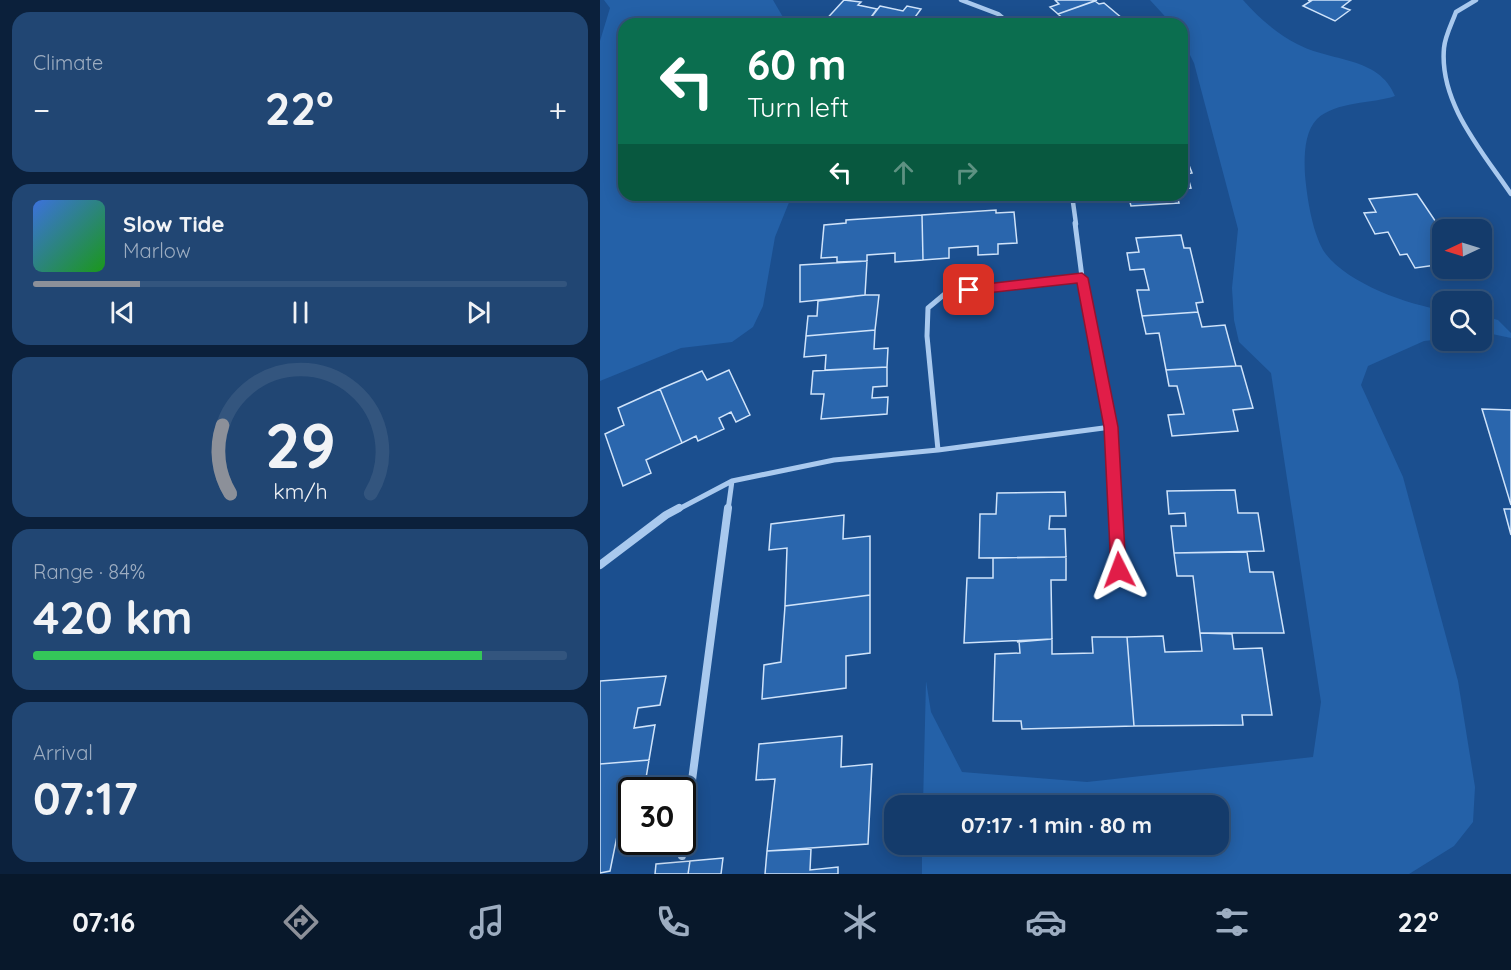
<!DOCTYPE html>
<html lang="en">
<head>
<meta charset="utf-8">
<style>
	:root { --surface:#143b6b; --page:#214673; --text:#f1f3f6; --muted:#9dadc1; --line:#33557e; --accent:#8c9099 }
	body { margin:0; font-family:Quicksand,sans-serif; background:var(--page); color:var(--text); height:100vh; display:flex; flex-direction:column; font-size:22px; white-space:nowrap }
	* { box-sizing:border-box; margin:0 }
	p { font-size:20px; color:var(--muted) }
	.icon { flex:none; width:33px; height:33px; fill:none; stroke:currentColor; stroke-width:2; stroke-linecap:round; stroke-linejoin:round }
	.map { position:relative; flex:1; overflow:hidden }
	.panel { display:flex; flex-direction:column; gap:12px; padding:12px; background:#0b203b; width:600px }
	.panel>* { flex:none }
	.hud { position:absolute; left:18px; top:18px; width:570px; height:183px; border-radius:18px; box-shadow:0 3px 15px #0003,0 0 0 2px var(--line); background:#0b6e4f; color:#fff; overflow:hidden }
	.needle { width:39px; rotate:266deg }
	.tools { position:absolute; left:832px; top:219px; display:grid; gap:12px }
	.tools a { display:grid; place-items:center; width:60px; height:60px; border-radius:12px; background:var(--surface); box-shadow:0 3px 15px #0003,0 0 0 2px var(--line); font-size:30px }
	.speed { position:absolute; left:18px; top:777px; display:flex; gap:12px; font-size:30px; font-weight:700; text-align:center }
	.speed>* { display:grid; place-content:center; width:78px; height:78px; border-radius:50%; background:var(--surface); box-shadow:0 3px 15px #0003,0 0 0 2px var(--line); line-height:1 }
	.speed .limit { border:3px solid #111; border-radius:9px; background:#fff; color:#111 }
	.pin { position:absolute; display:grid; place-items:center; width:51px; height:51px; color:#fff; margin:-26px; border-radius:12px; box-shadow:0 3px 9px #0006 }
	.me { position:absolute; width:66px; margin:-33px; rotate:357deg; stroke-linejoin:round; filter:drop-shadow(0 0 4px #0008) }
	.turn { display:flex; align-items:center; gap:21px; height:126px; padding:0 30px; font-size:27px }
	.turn .icon { width:78px; height:78px; stroke-width:2.5 }
	.turn b { display:block; font-size:42px; line-height:51px }
	.lanes { display:flex; align-items:center; height:57px; padding:0 30px; background:#0003; justify-content:center; gap:30px; direction:ltr }
	.lanes .off { opacity:.35 }
	.big { font-size:45px; font-weight:700; line-height:1.1 }
	.panel .card { flex:1; display:flex; flex-direction:column; justify-content:center; gap:9px; min-width:0; padding:0 21px; border-radius:18px; background:var(--page) }
	.panel .dial { align-items:center; gap:0 }
	.dial svg { height:156px; overflow:visible; fill:none; stroke:var(--line); stroke-width:7; stroke-linecap:round; text-anchor:middle }
	.dial text { fill:var(--text); stroke:none }
	.song { display:flex; align-items:center; gap:18px }
	.cover { width:72px; height:72px; border-radius:9px; background:linear-gradient(135deg,hsl(220 70% 55%),hsl(120 70% 35%)) }
	.played { height:6px; border-radius:3px; background:linear-gradient(90deg,var(--accent) 20%,var(--line) 20%) }
	.keys { display:flex; justify-content:space-around; direction:ltr }
	.heat { display:flex; justify-content:space-between; align-items:center; font-size:33px; direction:ltr }
	.charge { height:9px; border-radius:4px; background:linear-gradient(90deg,#34c759 84%,var(--line) 0) }
	.trip { position:absolute; left:284px; top:795px; width:345px; height:60px; border-radius:18px; background:var(--surface); box-shadow:0 3px 15px #0003,0 0 0 2px var(--line); font-weight:700; line-height:60px; text-align:center }
	.tab-bar { display:flex; height:96px; justify-content:space-around; align-items:center; background:#08182b; color:var(--muted) }
	.tab-bar .icon { width:42px; height:42px }
	.tab-bar .current { color:var(--accent) }
	.tab-bar b { font-size:27px; color:var(--text) }
	main { display:flex; flex:1; min-height:0 }
	.map>svg:first-child { display:block }
	.green { fill:#2461a8 }
	.building { fill:#2a66ad; stroke:#cfe3fa; stroke-width:1.5 }
	.lines { fill:none; stroke-linecap:round; stroke-linejoin:round }
	.street-far2 { stroke:#a9c9ee; stroke-width:4.5 }
	.street-far1 { stroke:#a9c9ee; stroke-width:5 }
	.street { stroke:#a9c9ee; stroke-width:8 }
	.route { fill:#e11d48; stroke:#92132f; stroke-width:1.5 }
</style>
</head>
<body>
<main>
<section class="panel">
<div class="card"><p>Climate</p>
<div class="heat"><a>−</a><b class="big">22°</b><a>+</a></div>
</div>
<div class="card">
<div class="song"><i class="cover"></i><div><b>Slow Tide</b><p>Marlow</p></div></div>
<div class="played"></div>
<div class="keys"><svg class="icon" aria-label="previous" viewBox="0 0 24 24"><path d="M18 5L8 12l10 7zM5 5v14"/></svg><svg class="icon" aria-label="pause" viewBox="0 0 24 24"><path d="M8 5v14M16 5v14"/></svg><svg class="icon" aria-label="next" viewBox="0 0 24 24"><path d="M6 5l10 7-10 7zM19 5v14"/></svg></div>
</div>
<div class="card dial"><svg viewBox="0 0 100 80">
<path d="M14 69A42 42 0 1 1 86 69"/>
<path d="M14 69A42 42 0 0 1 10 34" stroke="#8c9099"/>
<text x="50" y="56" font-size="32" font-weight="700">29</text>
<text x="50" y="72" font-size="11">km/h</text>
</svg></div>
<div class="card"><p>Range · 84%</p><b class="big">420 km</b><div class="charge"></div></div>
<div class="card"><p>Arrival</p><b class="big">07:17</b></div>
</section>
<div class="map">
<svg width="911" height="874" viewBox="0 0 911 874">
	<rect width="100%" height="100%" fill="#1b4f8f"/>
	<path class="green" d="M 4,0 L 173,0 L 187,24 L 24,24 L 24,195 L 192,195 L 175,237 L 163,306 L 153,327 L 132,342 L 81,348 L 0,381 L 0,41 L 10,8 Z
		M 550,0 L 643,0 C 658,17 677,34 697,44 C 730,62 779,56 795,96 C 772,104 736,101 717,119 C 704,132 704,158 705,175 C 707,198 712,230 723,250 C 743,282 808,305 843,310 L 843,339 L 824,341 L 768,366 L 761,385 L 803,477 L 858,681 L 875,787 L 873,822 L 854,846 L 809,874 L 322,874 L 322,845 L 618,844 L 618,806 L 323,805 L 326,681 L 331,712 L 362,772 L 487,782 L 713,757 L 721,702 L 671,373 L 639,342 L 634,320 L 632,288 L 638,229 L 594,63 L 582,39 L 582,24 L 572,24 Z
		M 882,316 L 898,320 L 911,333 L 911,338 L 892,334 L 882,335 Z"/>
	<path class="building" d="M 244,0 L 261,2 L 258,5 L 277,9 L 266,24 L 222,24 Z
		M 455,0 L 497,0 L 458,14 L 450,7 L 459,4 Z
		M 708,0 L 751,0 L 742,7 L 750,10 L 735,21 L 703,6 L 711,1 Z
		M 495,1 L 499,4 L 504,3 L 529,24 L 469,24 L 458,14 Z
		M 280,6 L 303,11 L 307,6 L 321,9 L 310,24 L 266,24 Z
		M 587,160 L 592,173 L 587,174 L 591,188 L 582,189 L 582,161 Z
		M 817,194 L 838,225 L 835,226 L 843,238 L 843,264 L 815,268 L 807,254 L 800,255 L 788,232 L 775,234 L 764,213 L 776,212 L 769,199 Z
		M 528,195 L 577,195 L 579,203 L 531,206 Z
		M 396,210 L 396,213 L 414,212 L 417,243 L 398,244 L 398,254 L 378,255 L 378,246 L 349,248 L 349,258 L 323,260 L 322,215 Z
		M 322,215 L 323,260 L 295,262 L 295,253 L 267,255 L 267,261 L 237,262 L 237,257 L 221,258 L 224,225 L 246,223 L 246,220 Z
		M 581,235 L 584,248 L 590,248 L 603,302 L 596,303 L 598,312 L 542,316 L 537,290 L 549,290 L 544,269 L 530,270 L 527,253 L 539,252 L 536,238 Z
		M 267,261 L 265,295 L 200,302 L 200,265 Z
		M 265,295 L 279,295 L 275,330 L 206,336 L 208,316 L 217,316 L 218,301 Z
		M 598,312 L 602,327 L 625,325 L 636,366 L 566,370 L 559,333 L 546,334 L 542,316 Z
		M 275,330 L 274,349 L 288,348 L 287,367 L 225,370 L 226,355 L 204,357 L 206,336 Z
		M 636,366 L 641,366 L 653,408 L 633,410 L 638,431 L 572,436 L 568,415 L 584,414 L 577,386 L 569,386 L 566,370 Z
		M 287,367 L 287,386 L 273,387 L 272,398 L 288,397 L 287,414 L 221,419 L 224,394 L 211,394 L 213,371 Z
		M 129,370 L 150,415 L 136,422 L 131,412 L 119,418 L 124,429 L 98,441 L 96,436 L 82,443 L 60,389 L 102,371 L 107,380 Z
		M 60,389 L 82,443 L 46,460 L 51,473 L 23,486 L 5,434 L 24,425 L 18,408 Z
		M 882,409 L 911,410 L 911,505 Z
		M 635,490 L 638,513 L 658,513 L 664,551 L 574,553 L 571,526 L 586,526 L 585,513 L 569,514 L 567,491 Z
		M 465,492 L 466,516 L 450,516 L 449,529 L 465,529 L 466,557 L 379,558 L 380,514 L 396,514 L 397,493 Z
		M 904,509 L 911,509 L 911,535 Z
		M 244,515 L 243,539 L 270,536 L 270,595 L 185,606 L 187,548 L 169,550 L 171,524 Z
		M 647,552 L 650,572 L 673,572 L 684,633 L 600,633 L 593,576 L 577,576 L 574,553 Z
		M 466,557 L 466,580 L 451,580 L 452,639 L 364,643 L 367,578 L 393,578 L 393,558 Z
		M 270,595 L 270,653 L 246,656 L 246,688 L 162,699 L 164,665 L 181,662 L 185,606 Z
		M 600,633 L 632,634 L 634,649 L 662,648 L 672,715 L 642,715 L 643,725 L 534,726 L 527,637 L 563,636 L 565,652 L 602,651 Z
		M 492,637 L 527,637 L 534,726 L 422,729 L 421,721 L 393,721 L 395,654 L 420,653 L 419,641 L 417,642 L 452,639 L 452,654 L 493,653 Z
		M 66,676 L 60,705 L 38,708 L 34,728 L 55,725 L 49,760 L 0,764 L 0,681 Z
		M 242,736 L 241,767 L 272,764 L 268,844 L 167,851 L 175,779 L 156,780 L 159,744 Z
		M 49,760 L 44,790 L 26,792 L 10,871 L 0,873 L 0,764 Z
		M 211,849 L 210,870 L 238,867 L 238,874 L 165,874 L 167,851 Z
		M 123,858 L 121,874 L 88,874 L 90,861 Z
		M 90,861 L 88,874 L 55,874 L 56,864 Z"/>
	<g class="lines">
		<path class="street-far2" d="M 361,0 L 398,14 L 410,24
			M 876,0 L 856,12 C 852,23 845,36 844,48 C 839,103 882,151 911,194
			M 472,195 L 476,224"/>
		<path class="street-far1" d="M 475,223 L 482,277 L 511,427 L 516,510
			M 338,450 L 327,336 L 328,308 L 346,293 L 482,277
			M 77,510 L 132,481 L 234,460 L 338,450 L 511,427
			M 128,510 L 132,481"/>
		<path class="street" d="M 516,508 L 519,570
			M 0,565 L 66,515 L 79,508
			M 82,856 L 128,508"/>
	</g>
	<path class="route" d="M 482,273 L 488,278 L 518,427 L 526,570 L 524,575 L 519,577 L 513,575 L 511,570 L 504,427 L 477,283 L 369,295 L 363,290 L 369,286 Z"/>
</svg>
<div class="tools">
<a><svg class="needle" viewBox="-14 -14 28 28"><path d="M0-13l5 13h-10z" fill="#e53935"/><path d="M0 13l5-13h-10z" fill="#9dadc1"/></svg></a>
<a><svg class="icon" aria-label="search" viewBox="0 0 24 24"><circle cx="10" cy="10" r="6"/><path d="M15 15l6 6"/></svg></a>
</div>
<div class="speed"><div class="limit">30</div></div>
<div class="pin" style="left:369px;top:290px;background:#d93025"><svg class="icon" aria-label="arrive" viewBox="0 0 24 24"><path d="M6 21V4h12l-3 4 3 4H6"/></svg></div>
<svg class="me" style="left:519px;top:570px" viewBox="-20 -20 40 40"><path d="M0-17L14 15 0 8-14 15z" fill="#e11d48" stroke="#fff" stroke-width="4"/></svg>
<div class="trip">07:17 · 1 min · 80 m</div>
<div class="hud">
<div class="turn"><svg class="icon" aria-label="left" viewBox="0 0 24 24"><path d="M17 20v-9H6M10 6l-5 5 5 5"/></svg><div><b>60 m</b>Turn left</div></div>
<div class="lanes"><svg class="icon" aria-label="left" viewBox="0 0 24 24"><path d="M17 20v-9H6M10 6l-5 5 5 5"/></svg><svg class="icon off" aria-label="ahead" viewBox="0 0 24 24"><path d="M12 20V5M6 11l6-6 6 6"/></svg><svg class="icon off" aria-label="right" viewBox="0 0 24 24"><path d="M7 20v-9h11M14 6l5 5-5 5"/></svg></div>
</div>
</div>
</main>
<nav class="tab-bar">
<b>07:16</b>
<svg class="icon current" aria-label="directions" viewBox="0 0 24 24"><path d="M12 3l9 9-9 9-9-9zM9 14v-3h6M13 9l2 2-2 2"/></svg>
<svg class="icon" aria-label="music" viewBox="0 0 24 24"><path d="M9 18V5l10-2v13"/><circle cx="6" cy="18" r="3"/><circle cx="16" cy="16" r="3"/></svg>
<svg class="icon" aria-label="phone" viewBox="0 0 24 24"><path d="M5 4h4l2 5-3 2q2 4 5 5l2-3 5 2v4C11 20 4 13 5 4z"/></svg>
<svg class="icon" aria-label="climate" viewBox="0 0 24 24"><path d="M12 3v18M4 7l16 10M4 17L20 7"/></svg>
<svg class="icon" aria-label="car" viewBox="0 0 24 24"><path d="M5 17H2v-5l4-1 3-4h7l3 4 3 1v5h-3M9 17h6M6 11h13"/><circle cx="7" cy="17" r="2"/><circle cx="17" cy="17" r="2"/></svg>
<svg class="icon" aria-label="filters" viewBox="0 0 24 24"><path d="M4 7h16M4 17h16"/><circle cx="9" cy="7" r="2"/><circle cx="15" cy="17" r="2"/></svg>
<b>22°</b>
</nav>
</body>
</html>
